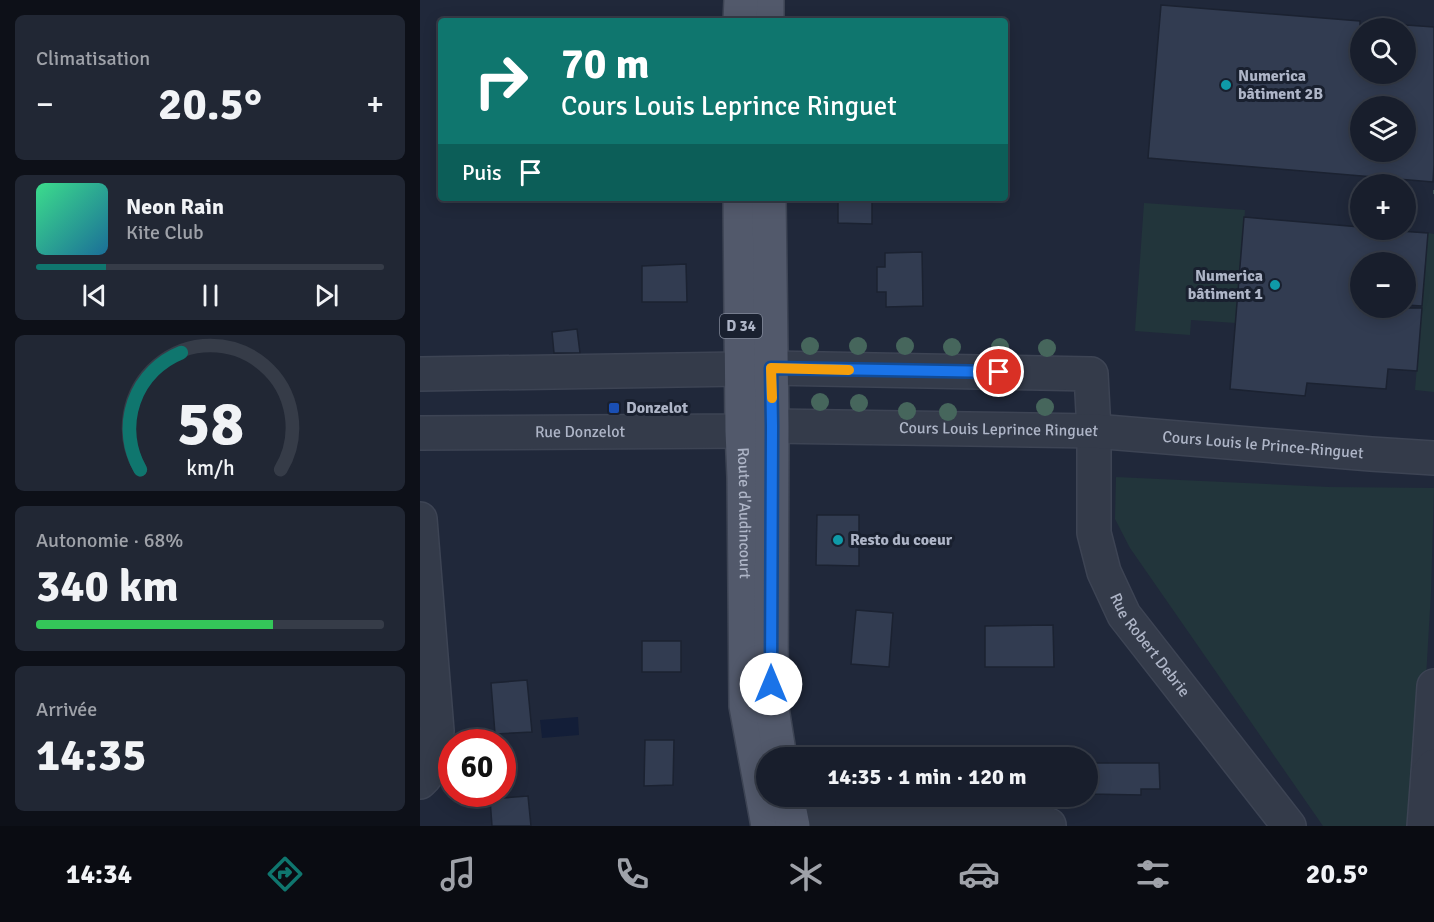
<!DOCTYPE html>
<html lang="fr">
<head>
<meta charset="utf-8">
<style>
	:root { --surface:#181e2c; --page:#212734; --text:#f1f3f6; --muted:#9fa2a9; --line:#363c48; --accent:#0f766e }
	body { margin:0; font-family:Signika,sans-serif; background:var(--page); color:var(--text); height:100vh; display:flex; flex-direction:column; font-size:22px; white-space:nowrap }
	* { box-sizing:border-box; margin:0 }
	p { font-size:20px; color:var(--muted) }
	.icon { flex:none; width:33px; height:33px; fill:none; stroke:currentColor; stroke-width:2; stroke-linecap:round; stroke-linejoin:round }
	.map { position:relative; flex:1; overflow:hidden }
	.panel { display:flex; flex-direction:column; gap:15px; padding:15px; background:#0d1018; width:420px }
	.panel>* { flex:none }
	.hud { position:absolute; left:18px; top:18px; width:570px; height:183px; border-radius:6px; box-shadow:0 3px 15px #0003,0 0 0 2px var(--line); background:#0f766e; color:#fff; overflow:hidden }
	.buttons { position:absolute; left:930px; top:18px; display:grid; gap:12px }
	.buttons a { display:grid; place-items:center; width:66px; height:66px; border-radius:50%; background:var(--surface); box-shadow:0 3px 15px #0003,0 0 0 2px var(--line); font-size:30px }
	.speed { position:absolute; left:18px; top:729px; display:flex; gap:12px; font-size:30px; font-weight:700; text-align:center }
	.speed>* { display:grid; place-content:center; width:78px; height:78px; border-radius:50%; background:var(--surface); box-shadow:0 3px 15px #0003,0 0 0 2px var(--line); line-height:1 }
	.speed .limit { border:9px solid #d22; background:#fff; color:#111 }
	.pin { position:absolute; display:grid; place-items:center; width:51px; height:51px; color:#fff; margin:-26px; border:3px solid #fff; border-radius:50%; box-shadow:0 2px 6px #0007 }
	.me { position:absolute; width:66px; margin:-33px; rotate:0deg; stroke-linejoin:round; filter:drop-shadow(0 0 4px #0008) }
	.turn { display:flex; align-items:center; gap:21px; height:126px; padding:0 24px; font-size:27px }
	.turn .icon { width:78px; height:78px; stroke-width:2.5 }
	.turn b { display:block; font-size:42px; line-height:51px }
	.then { display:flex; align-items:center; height:57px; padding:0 24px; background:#0003; gap:12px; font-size:22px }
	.big { font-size:45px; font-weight:700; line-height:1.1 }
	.panel .tile { flex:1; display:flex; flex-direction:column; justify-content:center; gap:9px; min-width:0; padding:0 21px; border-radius:9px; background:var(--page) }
	.panel .dial { align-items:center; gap:0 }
	.dial svg { height:156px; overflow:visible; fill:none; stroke:var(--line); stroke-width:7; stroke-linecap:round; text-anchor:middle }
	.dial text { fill:var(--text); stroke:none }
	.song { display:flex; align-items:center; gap:18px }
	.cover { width:72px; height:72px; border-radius:9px; background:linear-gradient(135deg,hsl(150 70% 55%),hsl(200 70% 35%)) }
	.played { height:6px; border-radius:3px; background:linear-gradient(90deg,var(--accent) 20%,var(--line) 20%) }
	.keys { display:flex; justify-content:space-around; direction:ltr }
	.heat { display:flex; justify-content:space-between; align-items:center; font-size:33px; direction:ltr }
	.charge { height:9px; border-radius:4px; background:linear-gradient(90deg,#34c759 68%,var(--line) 0) }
	.trip { position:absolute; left:336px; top:747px; width:342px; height:60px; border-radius:30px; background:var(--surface); box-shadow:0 3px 15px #0003,0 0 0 2px var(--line); font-weight:700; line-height:60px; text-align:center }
	.tab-bar { display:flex; height:96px; justify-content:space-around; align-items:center; background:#0a0c12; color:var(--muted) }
	.tab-bar .icon { width:42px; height:42px }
	.tab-bar .current { color:var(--accent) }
	.tab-bar b { font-size:27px; color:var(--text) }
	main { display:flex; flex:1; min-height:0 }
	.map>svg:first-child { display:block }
	.green { fill:#22353b }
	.water { fill:#131e38 }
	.building { fill:#323c51; stroke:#1b2231; stroke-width:1.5; fill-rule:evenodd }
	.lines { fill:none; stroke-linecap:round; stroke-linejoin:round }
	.minor-casing { stroke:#3d4454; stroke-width:36 }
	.major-casing { stroke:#3d4454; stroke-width:36 }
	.path { stroke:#3b4f53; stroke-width:4; stroke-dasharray:4.5 4.5; stroke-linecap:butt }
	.minor { stroke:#343b4a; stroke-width:33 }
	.major { stroke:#52596b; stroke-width:33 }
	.tree { fill:#46665c }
	.route-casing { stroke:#114b97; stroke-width:15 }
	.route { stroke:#1a73e8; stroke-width:10 }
	.slow { stroke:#f59e0b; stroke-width:10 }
	.culture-dot { fill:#0f9aa8; stroke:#19202f; stroke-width:2 }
	.transit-dot { fill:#1a4fb4; stroke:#19202f; stroke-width:2 }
	.labels { text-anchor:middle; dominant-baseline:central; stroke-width:6; stroke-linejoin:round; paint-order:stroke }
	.shield { fill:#19202f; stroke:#818899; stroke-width:1.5 }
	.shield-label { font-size:15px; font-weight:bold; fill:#aeb5c7 }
	.poi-label { font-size:16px; font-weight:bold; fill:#aeb5c7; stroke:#19202f; text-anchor:start }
	.street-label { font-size:16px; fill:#aeb5c7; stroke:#19202f }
</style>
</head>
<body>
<main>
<section class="panel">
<div class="tile"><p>Climatisation</p>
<div class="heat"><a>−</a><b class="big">20.5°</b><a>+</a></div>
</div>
<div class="tile">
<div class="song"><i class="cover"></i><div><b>Neon Rain</b><p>Kite Club</p></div></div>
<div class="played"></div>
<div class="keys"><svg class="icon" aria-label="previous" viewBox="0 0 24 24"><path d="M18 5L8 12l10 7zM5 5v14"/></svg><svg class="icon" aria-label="pause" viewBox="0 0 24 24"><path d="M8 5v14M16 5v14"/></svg><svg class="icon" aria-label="next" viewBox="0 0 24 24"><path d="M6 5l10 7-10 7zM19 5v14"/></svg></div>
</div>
<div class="tile dial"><svg viewBox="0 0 100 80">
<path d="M14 69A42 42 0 1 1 86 69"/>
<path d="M14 69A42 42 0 0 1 35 9" stroke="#0f766e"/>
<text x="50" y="56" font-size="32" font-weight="700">58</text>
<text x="50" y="72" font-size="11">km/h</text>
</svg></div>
<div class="tile"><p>Autonomie · 68%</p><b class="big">340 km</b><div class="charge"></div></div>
<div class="tile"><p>Arrivée</p><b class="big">14:35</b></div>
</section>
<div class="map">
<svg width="1014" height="826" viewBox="0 0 1014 826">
	<rect width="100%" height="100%" fill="#20283a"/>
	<path class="green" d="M 724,203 L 825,210 L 816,323 L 771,320 L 770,335 L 715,331 Z
		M 1008,233 L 1014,234 L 1014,392 L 995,390 Z
		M 696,477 L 909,487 L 1014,488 L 1011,592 L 998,815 L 995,826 L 903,826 L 710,548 L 695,519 Z"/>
	<path class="water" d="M 158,717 L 159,735 L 122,738 L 120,720 Z"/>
	<path class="building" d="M 741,5 L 940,21 L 940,74 L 986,74 L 986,25 L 1014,27 L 1014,165 L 1013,182 L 728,158 ZM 940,106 L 986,106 L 986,152 L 940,152 Z
		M 418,198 L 452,198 L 452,224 L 418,223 Z
		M 824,217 L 940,227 L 940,230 L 980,230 L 980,231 L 1008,233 L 1002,306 L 986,305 L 986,262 L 940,262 L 940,308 L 1002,308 L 997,371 L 968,369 L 966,389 L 887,383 L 885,396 L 810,389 Z
		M 502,252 L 503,306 L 466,307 L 466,292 L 457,292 L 457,267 L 465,267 L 465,253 Z
		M 266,264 L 267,302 L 222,302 L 222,266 Z
		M 157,329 L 160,353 L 134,353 L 132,332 Z
		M 397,515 L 439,515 L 439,566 L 396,565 Z
		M 436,610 L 473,613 L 469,667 L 431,664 Z
		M 633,625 L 634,667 L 565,667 L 565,626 Z
		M 222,641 L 261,641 L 261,672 L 222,672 Z
		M 107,680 L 112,732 L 75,734 L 71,683 Z
		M 225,740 L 254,740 L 253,785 L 224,786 Z
		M 669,763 L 739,763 L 740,789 L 721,789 L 721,795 L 670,794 Z
		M 108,796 L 111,826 L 72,826 L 70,799 Z
		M 433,796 L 492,796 L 492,801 Z"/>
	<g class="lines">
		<defs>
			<g id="minor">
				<path id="s1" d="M 351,368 L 671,374 L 674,431 L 674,533 L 684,572 L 704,615 L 869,826"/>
				<path d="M 0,374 L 321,369"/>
				<path id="s2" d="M 0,433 L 322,431 L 352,426 L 674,431 L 951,454 L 1014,458"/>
				<path d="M 0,519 L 17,731 L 5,777 L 0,782"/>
				<path d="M 1008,774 L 1014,686"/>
				<path d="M 372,822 L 444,824 L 629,825"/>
				<path d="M 1004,826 L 1008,774 L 1014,766"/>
			</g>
			<g id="major">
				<path d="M 347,0 L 347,21"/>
				<path d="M 320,21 L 321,0"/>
				<path id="s3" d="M 320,198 L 322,431 L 324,477 L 326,706 L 348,826"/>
				<path d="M 349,198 L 352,426 L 351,702 L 360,758"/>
				<path d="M 367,796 L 373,826"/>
			</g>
		</defs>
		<use href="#minor" class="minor-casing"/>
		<use href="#major" class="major-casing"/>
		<path class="path" d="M 1013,192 L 1014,192"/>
		<use href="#minor" class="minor"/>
		<use href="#major" class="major"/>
	</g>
	<g class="tree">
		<circle cx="390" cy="346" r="9"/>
		<circle cx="438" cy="346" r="9"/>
		<circle cx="485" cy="346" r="9"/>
		<circle cx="532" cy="347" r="9"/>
		<circle cx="580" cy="347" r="9"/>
		<circle cx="627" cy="348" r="9"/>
		<circle cx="400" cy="402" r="9"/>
		<circle cx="439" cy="403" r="9"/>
		<circle cx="625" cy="407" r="9"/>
		<circle cx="487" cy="411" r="9"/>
		<circle cx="528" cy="412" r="9"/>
	</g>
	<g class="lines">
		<defs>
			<path id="route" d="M 351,684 L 352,426 L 351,368 L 579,372"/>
		</defs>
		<use href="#route" class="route-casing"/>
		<use href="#route" class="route"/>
		<path class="slow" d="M 352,398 L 351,368 L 429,370"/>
	</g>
	<g class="culture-dot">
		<circle cx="806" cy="85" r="6"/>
		<circle cx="855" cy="285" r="6"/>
		<circle cx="418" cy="540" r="6"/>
	</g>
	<rect class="transit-dot" x="188" y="402" width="12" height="12" rx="3"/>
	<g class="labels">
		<rect class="shield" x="300" y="314" width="42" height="24" rx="4.5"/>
		<g class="shield-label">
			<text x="321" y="326">D 34</text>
		</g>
		<g class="poi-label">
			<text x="818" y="76">Numerica<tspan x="818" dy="18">bâtiment 2B</tspan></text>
			<text x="843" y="276" text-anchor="end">Numerica<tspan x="843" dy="18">bâtiment 1</tspan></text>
			<text x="206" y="408">Donzelot</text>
			<text x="430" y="540">Resto du coeur</text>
		</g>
		<g class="street-label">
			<text stroke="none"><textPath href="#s2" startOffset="579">Cours Louis Leprince Ringuet</textPath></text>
			<text stroke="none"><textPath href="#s2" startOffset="160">Rue Donzelot</textPath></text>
			<text stroke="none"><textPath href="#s2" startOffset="844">Cours Louis le Prince-Ringuet</textPath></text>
			<text stroke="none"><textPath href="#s3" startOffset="315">Route d'Audincourt</textPath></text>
			<text stroke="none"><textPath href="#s1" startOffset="606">Rue Robert Debrie</textPath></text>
		</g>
	</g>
</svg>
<div class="buttons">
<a><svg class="icon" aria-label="search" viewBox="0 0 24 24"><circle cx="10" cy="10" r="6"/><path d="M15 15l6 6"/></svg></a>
<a><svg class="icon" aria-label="layers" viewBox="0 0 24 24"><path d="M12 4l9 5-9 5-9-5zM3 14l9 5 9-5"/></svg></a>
<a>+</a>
<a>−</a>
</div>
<div class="speed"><div class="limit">60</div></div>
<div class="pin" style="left:579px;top:372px;background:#d93025"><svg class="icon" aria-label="arrive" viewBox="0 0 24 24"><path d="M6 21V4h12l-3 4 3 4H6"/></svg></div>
<svg class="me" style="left:351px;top:684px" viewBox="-20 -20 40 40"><circle r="19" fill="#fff"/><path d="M0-13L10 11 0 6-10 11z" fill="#1a73e8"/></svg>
<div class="trip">14:35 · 1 min · 120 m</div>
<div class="hud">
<div class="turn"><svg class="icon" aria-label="right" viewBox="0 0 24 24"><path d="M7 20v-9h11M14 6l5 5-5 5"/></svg><div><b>70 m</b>Cours Louis Leprince Ringuet</div></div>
<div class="then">Puis<svg class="icon" aria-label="arrive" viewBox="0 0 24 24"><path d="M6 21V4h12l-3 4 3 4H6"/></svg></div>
</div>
</div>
</main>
<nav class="tab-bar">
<b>14:34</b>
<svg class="icon current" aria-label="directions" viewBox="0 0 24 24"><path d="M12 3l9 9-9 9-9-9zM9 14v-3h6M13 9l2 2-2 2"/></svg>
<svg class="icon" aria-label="music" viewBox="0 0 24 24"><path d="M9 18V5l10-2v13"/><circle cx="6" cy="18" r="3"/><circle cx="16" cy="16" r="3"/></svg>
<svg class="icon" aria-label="phone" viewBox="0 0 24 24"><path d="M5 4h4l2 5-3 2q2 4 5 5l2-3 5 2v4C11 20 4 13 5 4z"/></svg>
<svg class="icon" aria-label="climate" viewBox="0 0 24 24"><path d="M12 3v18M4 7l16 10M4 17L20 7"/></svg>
<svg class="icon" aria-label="car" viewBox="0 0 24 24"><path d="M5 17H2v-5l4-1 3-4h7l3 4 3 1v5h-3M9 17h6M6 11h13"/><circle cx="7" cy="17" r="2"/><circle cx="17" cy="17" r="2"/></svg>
<svg class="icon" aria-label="filters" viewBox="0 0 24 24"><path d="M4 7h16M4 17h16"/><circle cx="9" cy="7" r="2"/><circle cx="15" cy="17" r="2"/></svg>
<b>20.5°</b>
</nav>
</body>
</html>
